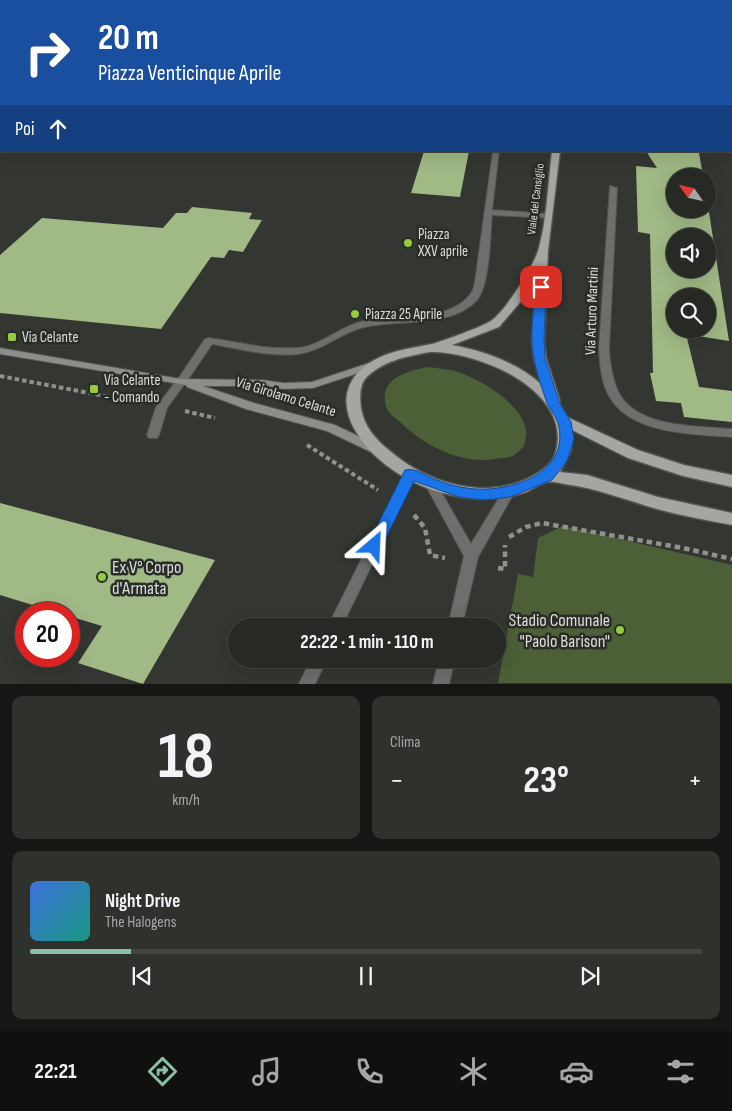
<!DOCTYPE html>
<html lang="it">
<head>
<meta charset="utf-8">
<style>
	:root { --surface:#272925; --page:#2f312d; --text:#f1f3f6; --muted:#a4a6a7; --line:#434542; --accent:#8abfa5 }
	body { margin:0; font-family:"Sofia Sans Condensed",sans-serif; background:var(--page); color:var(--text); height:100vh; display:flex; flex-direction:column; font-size:19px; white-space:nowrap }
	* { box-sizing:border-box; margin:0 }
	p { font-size:16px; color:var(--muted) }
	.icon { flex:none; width:28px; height:28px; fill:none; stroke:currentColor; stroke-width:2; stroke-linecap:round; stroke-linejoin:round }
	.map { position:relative; height:684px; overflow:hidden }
	.panel { display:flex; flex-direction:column; gap:12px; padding:12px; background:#151714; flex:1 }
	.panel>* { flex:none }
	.guide { position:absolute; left:0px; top:0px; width:732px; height:152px; box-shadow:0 5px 20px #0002,0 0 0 1px var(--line); background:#1a4fa0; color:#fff; overflow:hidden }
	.needle { width:32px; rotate:304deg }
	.controls { position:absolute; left:666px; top:168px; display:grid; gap:10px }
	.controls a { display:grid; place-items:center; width:50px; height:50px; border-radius:50%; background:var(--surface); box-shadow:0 5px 20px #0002,0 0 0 1px var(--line); font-size:25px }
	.speed { position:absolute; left:15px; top:602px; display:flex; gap:10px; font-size:25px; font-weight:700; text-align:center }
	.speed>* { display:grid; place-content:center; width:65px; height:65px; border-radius:50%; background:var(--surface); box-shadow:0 5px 20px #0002,0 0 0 1px var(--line); line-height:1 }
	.speed .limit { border:8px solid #d22; background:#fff; color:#111 }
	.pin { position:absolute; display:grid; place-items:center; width:42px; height:42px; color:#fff; margin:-21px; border-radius:10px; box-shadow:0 2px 8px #0006 }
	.me { position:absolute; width:55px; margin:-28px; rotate:26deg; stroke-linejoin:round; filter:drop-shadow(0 0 4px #0008) }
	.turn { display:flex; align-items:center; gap:18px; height:105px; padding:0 15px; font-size:22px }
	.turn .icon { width:65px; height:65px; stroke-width:2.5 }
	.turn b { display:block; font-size:35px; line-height:42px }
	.then { display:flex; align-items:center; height:48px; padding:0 15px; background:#0003; gap:10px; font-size:19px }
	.big { font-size:38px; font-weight:700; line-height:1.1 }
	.panel .tile { flex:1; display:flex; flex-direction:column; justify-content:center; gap:8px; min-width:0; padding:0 18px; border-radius:10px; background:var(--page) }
	.panel .dial { align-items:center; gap:0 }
	.dial b { font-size:65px; line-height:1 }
	.song { display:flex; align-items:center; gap:15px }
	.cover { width:60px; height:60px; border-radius:8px; background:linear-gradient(135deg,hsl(220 70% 55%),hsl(170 70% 35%)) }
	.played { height:5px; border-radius:2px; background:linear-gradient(90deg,var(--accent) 15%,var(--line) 15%) }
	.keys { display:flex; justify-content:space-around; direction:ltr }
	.heat { display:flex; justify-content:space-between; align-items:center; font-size:28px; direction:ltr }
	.panel .tiles { flex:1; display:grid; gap:12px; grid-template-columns:1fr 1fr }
	.tile:last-child { grid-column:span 2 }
	.trip { position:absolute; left:228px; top:618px; width:278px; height:50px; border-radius:25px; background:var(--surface); box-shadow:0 5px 20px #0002,0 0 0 1px var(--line); font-weight:700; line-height:50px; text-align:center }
	.tabs { display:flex; height:80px; justify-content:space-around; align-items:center; background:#10100f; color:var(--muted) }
	.tabs .icon { width:35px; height:35px }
	.tabs .selected { color:var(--accent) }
	.tabs b { font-size:22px; color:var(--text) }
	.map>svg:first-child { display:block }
	.green { fill:#4c5f36 }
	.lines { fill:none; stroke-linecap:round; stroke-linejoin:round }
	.stream { fill:#92a37f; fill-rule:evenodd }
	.river { fill:#738a58; fill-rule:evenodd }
	.building { fill:#a0b985; fill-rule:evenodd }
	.service-casing { stroke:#52554f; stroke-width:2 }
	.minor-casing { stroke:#52554f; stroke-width:2 }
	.secondary-casing { stroke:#52554f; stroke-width:2 }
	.primary-casing { stroke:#52554f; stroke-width:3 }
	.path-far1 { stroke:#8e918c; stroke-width:4; stroke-dasharray:4.5 3; stroke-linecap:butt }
	.path { stroke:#8e918c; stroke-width:4.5; stroke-dasharray:5.5 4; stroke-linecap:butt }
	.service { fill:#6d6f6c; fill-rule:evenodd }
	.minor { fill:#6d6f6c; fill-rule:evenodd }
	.secondary { fill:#8c8e8a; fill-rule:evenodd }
	.primary { fill:#a3a6a1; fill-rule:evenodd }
	.route { fill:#1a73e8; stroke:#114b97 }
	.poi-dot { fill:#93cc3d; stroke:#2a2d27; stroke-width:2 }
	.labels { text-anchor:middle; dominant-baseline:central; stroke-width:5; stroke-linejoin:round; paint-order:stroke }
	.far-street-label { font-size:12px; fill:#dbddd9; stroke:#2a2d27 }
	.poi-label { font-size:15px; fill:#dbddd9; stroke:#2a2d27; text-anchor:start }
	.street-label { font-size:15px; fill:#dbddd9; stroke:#2a2d27 }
	.near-poi-label { font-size:18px; fill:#dbddd9; stroke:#2a2d27; text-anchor:start }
</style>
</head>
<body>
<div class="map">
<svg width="732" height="684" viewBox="0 0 732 684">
	<rect width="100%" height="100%" fill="#343731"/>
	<path class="green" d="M 428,367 C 436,368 444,369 451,370 C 476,376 523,403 526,431 C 527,435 525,441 524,446 C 521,449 517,454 513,456 C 509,457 505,458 501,458 C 464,466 427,448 400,422 C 397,419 389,414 387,409 C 376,379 407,371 428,367 Z
		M 563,526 L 732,565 L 732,683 L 498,683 L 518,574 L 533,577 L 538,538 Z"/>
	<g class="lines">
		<path class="stream" d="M 731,74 L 732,74 L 732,78 L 731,78 Z"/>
		<path class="river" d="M 0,53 L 1,53 L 1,71 L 0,71 Z
			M 731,60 L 732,60 L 732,78 L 731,78 Z"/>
	</g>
	<path class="building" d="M 424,151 L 469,151 L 460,197 L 411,193 Z
		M 646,151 L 684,151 L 686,153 L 699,153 L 703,176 L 675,176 L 675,209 L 708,209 L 708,206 L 729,341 L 686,334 L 699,387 L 732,391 L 732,422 L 684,417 L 681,403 L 656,401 L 650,373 L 653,373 L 650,234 L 638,232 L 636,166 L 657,168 ZM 675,236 L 708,236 L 708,269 L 675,269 ZM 675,296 L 708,296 L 708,329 L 675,329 Z
		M 192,207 L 252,213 L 249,219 L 262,220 L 243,252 L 229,250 L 224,258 L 211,257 L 161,329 L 0,313 L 0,255 L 42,218 L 163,228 L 176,213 L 187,213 Z
		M 0,503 L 215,560 L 143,684 L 78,663 L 102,626 L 69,616 L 69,614 L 62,614 L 0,595 Z"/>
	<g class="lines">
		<defs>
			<path id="service" d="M 181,379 L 186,382 L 167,408 L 159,435 L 157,438 L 149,438 L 147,435 L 156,407 L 177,380 Z
				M 410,470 L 414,471 L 416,474 L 342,626 L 328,626 L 404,474 L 406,471 Z
				M 311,659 L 327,659 L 315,684 L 299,684 Z"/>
			<path id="minor" d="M 709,0 L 714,0 L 715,1 L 710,1 Z
				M 0,4 L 1,4 L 1,6 L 0,6 Z
				M 1,76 L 1,80 L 0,81 L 0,77 Z
				M 1,94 L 1,98 L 0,99 L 0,95 Z
				M 731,115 L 732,115 L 732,119 L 731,119 Z
				M 731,148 L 732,152 L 729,151 L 731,151 Z
				M 493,151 L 499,151 L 492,210 L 549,214 L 553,216 L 549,218 L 492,215 C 490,236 490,284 477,300 C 452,328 398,319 365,327 C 341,332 323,351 298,354 C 270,357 240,349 212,344 L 185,384 L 177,384 L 176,382 L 205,339 L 209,338 C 238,342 267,350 296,348 C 319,347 338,328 360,322 C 391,313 446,324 469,296 C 473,292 474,287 475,282 Z
				M 610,186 L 617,188 L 609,348 C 610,363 612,380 619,393 C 637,428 698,426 732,429 L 732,437 C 694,434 631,435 609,396 C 601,382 600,364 599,348 Z
				M 431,479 L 435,481 L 471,544 L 505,488 L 509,486 L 513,488 L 515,491 L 478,557 L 462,626 L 448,626 L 464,556 L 425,484 L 427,481 Z
				M 439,659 L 455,659 L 449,684 L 433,684 Z"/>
			<path id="secondary" d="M 0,348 L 181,379 L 262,380 L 284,383 L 312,382 L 369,363 L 377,363 L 378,365 L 377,367 L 313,388 L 284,389 L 262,386 L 203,386 L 254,403 L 335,425 L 379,446 L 381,449 L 379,452 L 371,452 L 327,431 L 246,409 L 187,387 L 186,385 L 0,354 Z"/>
			<path id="primary" d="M 576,0 L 580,0 L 581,1 L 576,1 Z
				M 552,151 L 560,151 L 548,251 L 544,341 L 546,358 L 560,401 L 559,403 L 567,417 L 638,450 L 684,465 L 732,475 L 732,487 L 683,476 L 628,458 L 572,430 L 571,450 L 560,472 L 587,475 L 658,497 L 732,513 L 732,525 C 707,520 682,516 657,509 C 626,500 596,488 564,484 C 559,483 552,481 548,482 C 541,483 533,489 526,492 C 499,501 474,501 447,494 C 413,486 377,465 358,435 C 334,398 349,368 388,354 C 402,349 417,347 432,344 C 440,342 484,326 491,321 C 506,310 532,269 538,251 C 547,221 548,183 552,151 ZM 536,274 L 532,341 L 534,358 L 541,384 C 516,362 484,351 452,345 L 499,327 L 522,300 ZM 430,352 C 478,351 572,390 556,451 C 553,465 539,473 527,479 C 481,500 426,482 390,451 C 376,440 364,427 361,408 C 360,399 359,387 365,379 C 381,361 408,356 430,352 Z"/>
		</defs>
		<use href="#service" class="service-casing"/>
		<use href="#minor" class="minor-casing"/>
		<use href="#secondary" class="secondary-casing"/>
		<use href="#primary" class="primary-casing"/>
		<path class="path-far1" d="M 0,376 L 142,403
			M 185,411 L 215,418
			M 307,445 L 378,490"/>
		<path class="path" d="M 414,515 L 425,528 L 430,555 L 445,558
			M 509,537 L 526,527 L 542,523 L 683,548 L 732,559
			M 498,568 L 505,569 L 505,545"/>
		<use href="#service" class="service"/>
		<use href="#minor" class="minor"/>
		<use href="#secondary" class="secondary"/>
		<use href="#primary" class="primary"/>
	</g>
	<path class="route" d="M 541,284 L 546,287 L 544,341 L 545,358 L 560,404 L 571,422 L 574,439 L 567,461 L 552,480 L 510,497 L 484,500 L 459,497 L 414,481 L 380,550 L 374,552 L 369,550 L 367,546 L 405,470 C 416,467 427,477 437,480 C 452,486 470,490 486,489 C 522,488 570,468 558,423 C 556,416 550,410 547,403 C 542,389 537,374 534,359 C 529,337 534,310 536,287 Z"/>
	<g class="poi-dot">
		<circle cx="408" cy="243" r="5"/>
		<circle cx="355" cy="314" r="5"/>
		<rect x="7" y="332" width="10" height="10" rx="2.5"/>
		<rect x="89" y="384" width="10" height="10" rx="2.5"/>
		<circle cx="102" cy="577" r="5"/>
		<circle cx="620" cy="630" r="5"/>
	</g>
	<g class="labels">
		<g class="far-street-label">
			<text transform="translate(536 199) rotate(-83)">Viale del Cansiglio</text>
		</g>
		<g class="poi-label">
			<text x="418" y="234">Piazza<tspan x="418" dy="17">XXV aprile</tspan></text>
			<text x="365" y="314">Piazza 25 Aprile</text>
			<text x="22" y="337">Via Celante</text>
			<text x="104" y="380">Via Celante<tspan x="104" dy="17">- Comando</tspan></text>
		</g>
		<g class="street-label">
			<text transform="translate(592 311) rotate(-88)">Via Arturo Martini</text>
			<text transform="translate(286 397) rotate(17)">Via Girolamo Celante</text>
		</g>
		<g class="near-poi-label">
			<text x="112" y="567">Ex V° Corpo<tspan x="112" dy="21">d'Armata</tspan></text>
			<text x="610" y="620" text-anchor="end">Stadio Comunale<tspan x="610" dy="21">"Paolo Barison"</tspan></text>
		</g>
	</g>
</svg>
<div class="controls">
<a><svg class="needle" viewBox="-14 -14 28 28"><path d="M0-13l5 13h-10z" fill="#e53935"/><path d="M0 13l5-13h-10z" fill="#a4a6a7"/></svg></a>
<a><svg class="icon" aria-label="sound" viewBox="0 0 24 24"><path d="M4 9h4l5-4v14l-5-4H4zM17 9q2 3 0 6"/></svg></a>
<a><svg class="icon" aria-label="search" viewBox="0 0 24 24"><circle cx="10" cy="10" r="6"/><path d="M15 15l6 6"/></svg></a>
</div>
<div class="speed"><div class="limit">20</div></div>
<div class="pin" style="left:541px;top:287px;background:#d93025"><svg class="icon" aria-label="arrive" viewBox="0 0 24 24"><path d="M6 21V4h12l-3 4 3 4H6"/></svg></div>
<svg class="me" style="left:374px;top:546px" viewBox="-20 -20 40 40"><path d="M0-17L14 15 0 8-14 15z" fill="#1a73e8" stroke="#fff" stroke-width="4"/></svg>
<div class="trip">22:22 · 1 min · 110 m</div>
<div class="guide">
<div class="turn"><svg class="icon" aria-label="right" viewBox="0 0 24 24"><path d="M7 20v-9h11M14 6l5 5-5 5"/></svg><div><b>20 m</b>Piazza Venticinque Aprile</div></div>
<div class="then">Poi<svg class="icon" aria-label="ahead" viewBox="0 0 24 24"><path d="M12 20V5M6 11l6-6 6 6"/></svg></div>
</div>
</div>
<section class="panel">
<div class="tiles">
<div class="tile dial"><b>18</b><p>km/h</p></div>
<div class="tile"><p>Clima</p>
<div class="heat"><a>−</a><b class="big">23°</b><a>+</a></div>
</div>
<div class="tile">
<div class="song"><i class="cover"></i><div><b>Night Drive</b><p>The Halogens</p></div></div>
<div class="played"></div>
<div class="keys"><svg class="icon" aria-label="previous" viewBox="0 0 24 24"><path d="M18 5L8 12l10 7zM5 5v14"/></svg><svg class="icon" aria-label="pause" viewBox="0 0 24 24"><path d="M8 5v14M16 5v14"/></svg><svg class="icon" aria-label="next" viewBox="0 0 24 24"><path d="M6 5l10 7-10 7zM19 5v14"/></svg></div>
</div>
</div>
</section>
<nav class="tabs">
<b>22:21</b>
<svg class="icon selected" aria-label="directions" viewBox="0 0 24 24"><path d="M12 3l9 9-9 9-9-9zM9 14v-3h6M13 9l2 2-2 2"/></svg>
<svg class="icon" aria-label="music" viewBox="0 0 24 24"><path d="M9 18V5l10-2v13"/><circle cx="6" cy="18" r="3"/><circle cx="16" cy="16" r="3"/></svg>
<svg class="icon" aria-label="phone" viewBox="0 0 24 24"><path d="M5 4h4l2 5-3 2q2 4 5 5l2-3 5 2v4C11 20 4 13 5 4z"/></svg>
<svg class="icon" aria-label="climate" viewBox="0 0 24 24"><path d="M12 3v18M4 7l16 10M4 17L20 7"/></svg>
<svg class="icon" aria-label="car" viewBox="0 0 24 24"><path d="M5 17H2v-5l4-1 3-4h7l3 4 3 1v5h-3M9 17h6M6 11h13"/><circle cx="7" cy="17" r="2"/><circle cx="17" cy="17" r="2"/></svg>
<svg class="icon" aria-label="filters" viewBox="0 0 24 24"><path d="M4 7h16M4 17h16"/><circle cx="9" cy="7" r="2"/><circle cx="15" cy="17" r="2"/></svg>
</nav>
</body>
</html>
